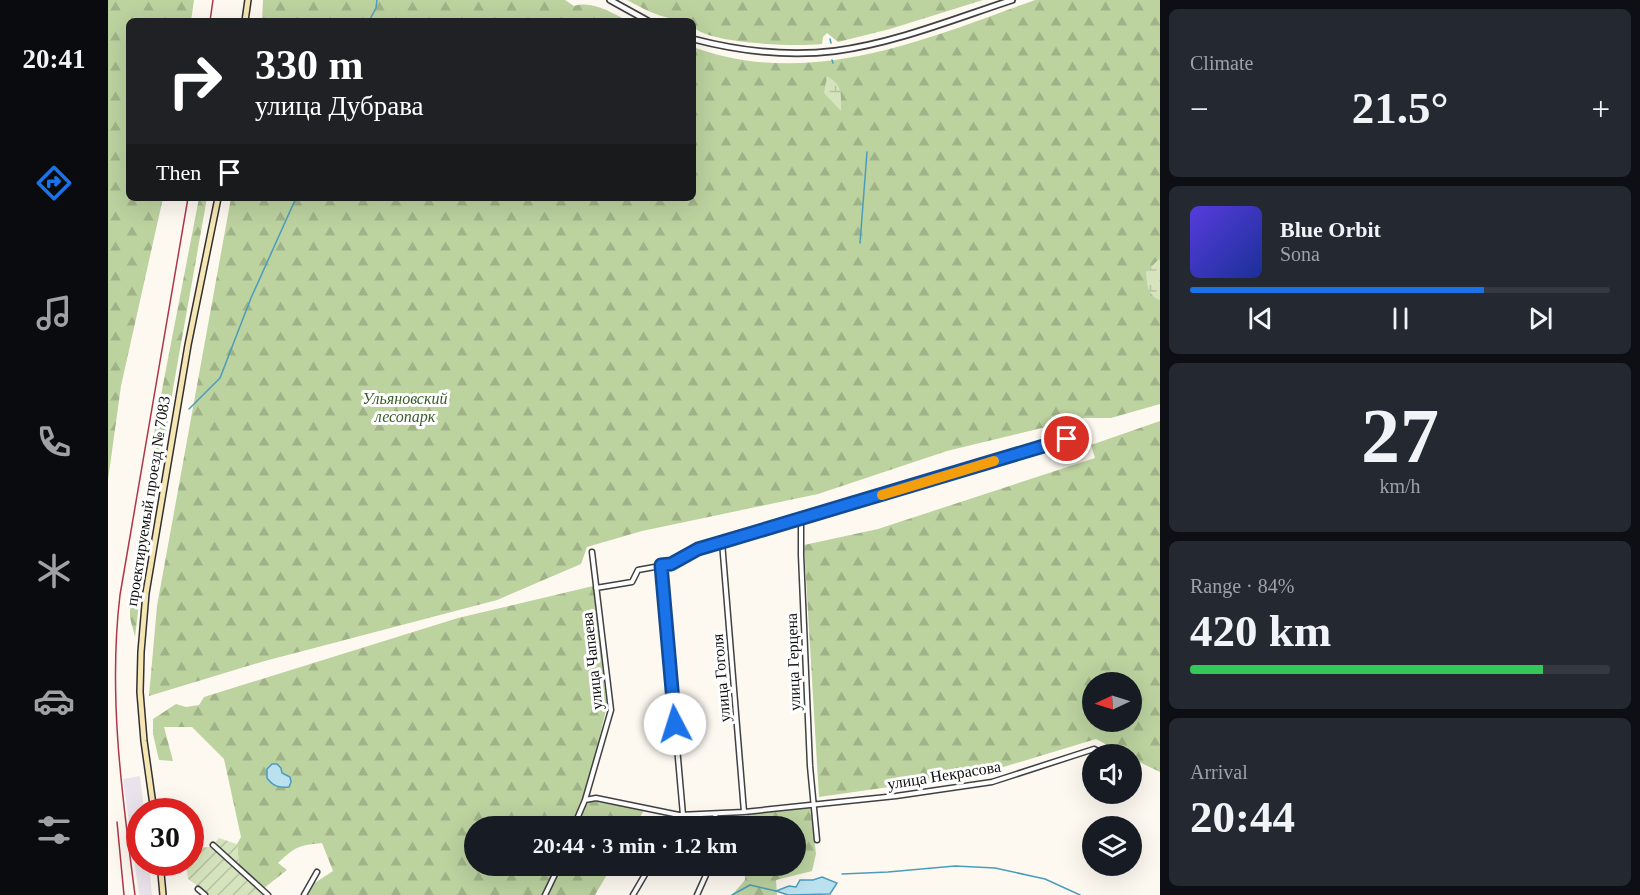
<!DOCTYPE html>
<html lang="en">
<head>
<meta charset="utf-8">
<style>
	:root { --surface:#171b24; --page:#242831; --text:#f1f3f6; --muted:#9ea1a6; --line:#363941; --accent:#1a73e8 }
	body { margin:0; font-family:Georgia,serif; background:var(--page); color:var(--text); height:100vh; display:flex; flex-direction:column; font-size:22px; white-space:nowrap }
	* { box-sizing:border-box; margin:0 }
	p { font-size:20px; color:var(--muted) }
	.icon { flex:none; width:33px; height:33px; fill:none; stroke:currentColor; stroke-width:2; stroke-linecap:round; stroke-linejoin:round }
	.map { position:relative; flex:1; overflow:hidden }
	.panel { display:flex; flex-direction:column; gap:9px; padding:9px; background:#0d0f14; width:480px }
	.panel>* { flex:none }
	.hud { position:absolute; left:18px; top:18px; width:570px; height:183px; border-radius:9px; box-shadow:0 6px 24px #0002; background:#202124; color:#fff; overflow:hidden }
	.needle { width:39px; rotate:266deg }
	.fabs { position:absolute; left:974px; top:672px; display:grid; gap:12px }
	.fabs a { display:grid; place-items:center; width:60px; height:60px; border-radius:50%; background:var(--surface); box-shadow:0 6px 24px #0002; font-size:30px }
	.speed { position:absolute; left:18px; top:798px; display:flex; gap:12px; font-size:30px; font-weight:700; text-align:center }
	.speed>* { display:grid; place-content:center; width:78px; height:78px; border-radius:50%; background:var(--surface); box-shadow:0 6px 24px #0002; line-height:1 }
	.speed .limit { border:9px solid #d22; background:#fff; color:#111 }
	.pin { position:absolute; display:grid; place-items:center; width:51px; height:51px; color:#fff; margin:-26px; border:3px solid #fff; border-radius:50%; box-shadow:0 2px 6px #0007 }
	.me { position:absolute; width:66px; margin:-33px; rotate:355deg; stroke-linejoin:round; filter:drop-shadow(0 0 4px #0008) }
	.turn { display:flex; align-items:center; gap:21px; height:126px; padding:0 30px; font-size:27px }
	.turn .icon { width:78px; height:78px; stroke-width:2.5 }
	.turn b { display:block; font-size:42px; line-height:51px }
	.then { display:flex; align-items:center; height:57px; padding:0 30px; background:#0003; gap:12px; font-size:22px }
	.big { font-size:45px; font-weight:600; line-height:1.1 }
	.panel .card { flex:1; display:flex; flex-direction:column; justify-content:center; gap:9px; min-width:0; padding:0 21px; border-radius:9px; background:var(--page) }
	.panel .dial { align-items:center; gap:0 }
	.dial b { font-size:78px; line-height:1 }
	.song { display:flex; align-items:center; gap:18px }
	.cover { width:72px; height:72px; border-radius:9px; background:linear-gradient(135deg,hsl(250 70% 55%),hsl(230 70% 35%)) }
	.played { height:6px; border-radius:3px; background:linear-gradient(90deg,var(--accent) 70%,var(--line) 70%) }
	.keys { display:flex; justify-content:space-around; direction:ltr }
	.heat { display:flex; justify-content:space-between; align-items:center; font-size:33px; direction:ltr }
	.charge { height:9px; border-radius:4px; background:linear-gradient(90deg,#34c759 84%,var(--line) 0) }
	.trip { position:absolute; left:356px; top:816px; width:342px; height:60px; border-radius:30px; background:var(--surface); box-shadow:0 6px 24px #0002; font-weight:600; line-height:60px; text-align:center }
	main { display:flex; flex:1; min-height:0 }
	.tabs { display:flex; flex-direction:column; width:108px; justify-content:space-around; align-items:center; background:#090b0e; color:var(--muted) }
	.tabs .icon { width:42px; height:42px }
	.tabs .active { color:var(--accent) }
	.tabs b { font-size:27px; color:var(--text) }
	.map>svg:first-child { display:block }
	.industrial { fill:#eae3eb }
	.forest { fill:url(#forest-firs); fill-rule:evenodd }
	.wetland { fill:url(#wetland-marsh) }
	.garden { fill:url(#garden-furrows) }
	.water { fill:#bbe1ee; stroke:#4b9cbc; stroke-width:1.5 }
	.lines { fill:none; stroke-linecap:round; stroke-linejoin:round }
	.stream { stroke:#4b9cbc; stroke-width:1.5 }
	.minor-casing { stroke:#414141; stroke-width:7 }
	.tertiary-casing { stroke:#414141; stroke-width:8 }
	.secondary-casing { stroke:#303030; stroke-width:8 }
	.minor { stroke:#fff; stroke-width:4 }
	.tertiary { stroke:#fff; stroke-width:4.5 }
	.secondary { stroke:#f5e6b4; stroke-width:5 }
	.rail { stroke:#ac374a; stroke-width:1.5 }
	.route-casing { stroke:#114b97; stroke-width:15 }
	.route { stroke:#1a73e8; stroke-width:10 }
	.slow { stroke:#f59e0b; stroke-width:10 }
	.labels { text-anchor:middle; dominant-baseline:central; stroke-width:6; stroke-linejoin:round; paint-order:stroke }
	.park-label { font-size:16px; font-style:italic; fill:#385d26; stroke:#fff }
	.street-label { font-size:16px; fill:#0e0e0e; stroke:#fff }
</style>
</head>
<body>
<main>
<nav class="tabs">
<b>20:41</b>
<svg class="icon active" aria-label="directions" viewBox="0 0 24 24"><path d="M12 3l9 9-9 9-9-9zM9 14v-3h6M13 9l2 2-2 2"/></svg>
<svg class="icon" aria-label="music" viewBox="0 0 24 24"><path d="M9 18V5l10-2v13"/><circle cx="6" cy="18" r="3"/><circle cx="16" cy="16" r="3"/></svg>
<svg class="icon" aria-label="phone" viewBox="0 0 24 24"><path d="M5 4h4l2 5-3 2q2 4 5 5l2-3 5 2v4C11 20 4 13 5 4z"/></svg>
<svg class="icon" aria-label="climate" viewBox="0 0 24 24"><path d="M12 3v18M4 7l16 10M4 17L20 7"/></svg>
<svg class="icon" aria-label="car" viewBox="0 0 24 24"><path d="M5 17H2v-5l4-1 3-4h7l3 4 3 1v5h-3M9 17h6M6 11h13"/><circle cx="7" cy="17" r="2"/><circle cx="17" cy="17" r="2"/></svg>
<svg class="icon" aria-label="filters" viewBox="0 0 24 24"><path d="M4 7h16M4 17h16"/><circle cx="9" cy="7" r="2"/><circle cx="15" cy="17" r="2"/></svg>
</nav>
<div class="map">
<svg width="1052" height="895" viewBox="0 0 1052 895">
	<defs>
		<pattern id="forest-firs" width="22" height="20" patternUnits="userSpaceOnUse" patternTransform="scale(1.5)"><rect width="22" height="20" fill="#bcd29f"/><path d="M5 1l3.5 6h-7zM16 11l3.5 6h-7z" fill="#a0b388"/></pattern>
		<pattern id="wetland-marsh" width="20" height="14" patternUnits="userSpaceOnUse" patternTransform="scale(1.5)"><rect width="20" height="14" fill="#d6e4be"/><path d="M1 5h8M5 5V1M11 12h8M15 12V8" fill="none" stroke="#b6c2a2"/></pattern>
		<pattern id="garden-furrows" width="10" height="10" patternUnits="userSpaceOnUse" patternTransform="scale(1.5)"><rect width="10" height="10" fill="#d6e4be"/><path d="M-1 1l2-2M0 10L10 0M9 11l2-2" fill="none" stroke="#b6c2a2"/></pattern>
	</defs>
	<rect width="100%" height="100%" fill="#fdf9f1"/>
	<path class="industrial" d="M 32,776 L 36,811 L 32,812 L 32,862 L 41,863 L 44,895 L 31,895 L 15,779 Z"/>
	<path class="forest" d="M 0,0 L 86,0 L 83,21 L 21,21 L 21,198 L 55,198 L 13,386 L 0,480 Z
		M 155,0 L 457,0 L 466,6 C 485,0 503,13 521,21 L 154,21 Z
		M 519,0 L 875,0 L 782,29 L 730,42 L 719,33 L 715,37 L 714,44 C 688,47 603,44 585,27 L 585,21 C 560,21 540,12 519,0 Z
		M 927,0 L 1052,0 L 1052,404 L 1003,418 L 975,418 L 839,451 L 710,494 L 534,531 L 479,547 L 473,564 L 389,600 L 153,662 L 41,696 L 49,606 L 123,198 L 585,198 L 585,47 C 701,90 818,39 927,0 Z
		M 91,198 L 99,198 L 66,383 L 34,578 L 27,637 L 22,618 L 22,593 L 31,564 L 32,526 L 48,421 Z
		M 1052,421 L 1052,772 L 1023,758 L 1023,754 L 1016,754 L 988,739 L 872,774 L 711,797 L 696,545 L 770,529 L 987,458 L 983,445 ZM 1023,682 L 1023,722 L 984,722 L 984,682 Z
		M 485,586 L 499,706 L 478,792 L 484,801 L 536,810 L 527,826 L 366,826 L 366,866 L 504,866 L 487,895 L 200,895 L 196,890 L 225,871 L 214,843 C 192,845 186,847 170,863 L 179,870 L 156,888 L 131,865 L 129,844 L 133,837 L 116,759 L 84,727 L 56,727 L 65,761 L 51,760 L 45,734 L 45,719 L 68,704 L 78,707 L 91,705 L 96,697 L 350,618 Z
		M 702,807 L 708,854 L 704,871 L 668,880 L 669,895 L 624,895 L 637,880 L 637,866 L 687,866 L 687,826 L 638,826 L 639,815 Z"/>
	<path class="wetland" d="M 719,76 C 735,86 733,93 733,111 L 716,93 Z
		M 1052,258 L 1052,300 C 1039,295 1039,285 1038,272 Z"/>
	<path class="garden" d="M 111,838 L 129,844 L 131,865 L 164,895 L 91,895 L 94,889 L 80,879 L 78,863 L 82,862 L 83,848 L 103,847 Z"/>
	<path class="water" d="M 164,764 L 169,764 L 173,768 L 174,773 L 182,777 L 183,782 L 181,787 C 170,788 165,786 159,778 L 159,769 Z
		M 714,877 L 729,883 L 722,894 L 680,895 L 668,891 L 681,886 L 688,887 L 692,880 L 705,880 Z"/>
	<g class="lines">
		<path class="stream" d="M 261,21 L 268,8 L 269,0
			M 722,39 L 723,43
			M 724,60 L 725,63
			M 752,243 L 759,152
			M 81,409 L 112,378 L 143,298 L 188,198
			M 53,442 L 58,423
			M 734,874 L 780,872 L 847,866 L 887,868 L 937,879 L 972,895
			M 624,895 L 642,885 L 668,891"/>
		<defs>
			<path id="minor" d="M 693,519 L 693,555 L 702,766 L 709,840
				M 614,542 L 636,812
				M 553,565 L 575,815
				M 488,588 L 524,582 L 530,570 L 563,564 L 590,549 L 959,439
				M 1023,770 L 1028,773
				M 477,800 L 488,798 L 571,815 L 636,812 L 788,796 L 884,782 L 986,749 L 996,754
				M 607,814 L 609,826
				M 466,826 L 477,800 L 503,710 L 484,552
				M 564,826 L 571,815
				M 105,845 L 160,895
				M 90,889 L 97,895
				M 196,895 L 209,872
				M 437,895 L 451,866
				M 525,895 L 542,866
				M 589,895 L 602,866"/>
			<path id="tertiary" d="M 502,0 L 540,21
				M 585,39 C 631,51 679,57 727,51 C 787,43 846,19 904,0"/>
			<path id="secondary" d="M 137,21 L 140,0
				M 46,812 L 36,741 L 32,692 L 33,652 L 38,593 L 80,345 L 110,198
				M 52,862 L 55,895"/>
		</defs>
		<use href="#minor" class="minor-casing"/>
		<use href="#tertiary" class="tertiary-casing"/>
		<use href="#secondary" class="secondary-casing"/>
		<use href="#minor" class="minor"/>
		<use href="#tertiary" class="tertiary"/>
		<use href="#secondary" class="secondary"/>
		<path class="rail" d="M 102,21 L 105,0
			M 9,822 L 16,895
			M 27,895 C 14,795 0,695 12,595 L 80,198"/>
	</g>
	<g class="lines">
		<defs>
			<path id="route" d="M 567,724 L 553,565 L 563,564 L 590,549 L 614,542 L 959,439"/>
		</defs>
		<use href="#route" class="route-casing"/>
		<use href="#route" class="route"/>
		<path class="slow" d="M 774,495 L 886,461"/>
	</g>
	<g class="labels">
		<g class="park-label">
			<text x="297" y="398">Ульяновский<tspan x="297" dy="18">лесопарк</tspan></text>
		</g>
		<g class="street-label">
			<text transform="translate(40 501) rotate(-81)">проектируемый проезд № 7083</text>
			<text transform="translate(484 661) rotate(-96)">улица Чапаева</text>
			<text transform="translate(685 662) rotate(-92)">улица Герцена</text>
			<text transform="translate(613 678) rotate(-95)">улица Гоголя</text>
			<text transform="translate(836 775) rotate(-9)">улица Некрасова</text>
		</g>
	</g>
</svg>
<div class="fabs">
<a><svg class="needle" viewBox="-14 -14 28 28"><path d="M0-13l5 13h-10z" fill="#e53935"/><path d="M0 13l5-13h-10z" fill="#9ea1a6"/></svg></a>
<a><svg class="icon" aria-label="sound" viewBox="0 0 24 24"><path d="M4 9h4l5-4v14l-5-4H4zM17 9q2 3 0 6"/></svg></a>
<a><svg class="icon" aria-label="layers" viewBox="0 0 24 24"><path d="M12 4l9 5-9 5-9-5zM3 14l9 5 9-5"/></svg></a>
</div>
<div class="speed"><div class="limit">30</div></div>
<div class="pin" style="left:959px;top:439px;background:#d93025"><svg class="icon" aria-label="arrive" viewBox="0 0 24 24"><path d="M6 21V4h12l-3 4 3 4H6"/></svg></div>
<svg class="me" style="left:567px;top:724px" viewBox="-20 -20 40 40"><circle r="19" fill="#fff"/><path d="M0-13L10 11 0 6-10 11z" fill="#1a73e8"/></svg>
<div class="trip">20:44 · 3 min · 1.2 km</div>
<div class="hud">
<div class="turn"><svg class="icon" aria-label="right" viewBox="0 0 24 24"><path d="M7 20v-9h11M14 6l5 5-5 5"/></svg><div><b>330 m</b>улица Дубрава</div></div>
<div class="then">Then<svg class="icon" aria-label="arrive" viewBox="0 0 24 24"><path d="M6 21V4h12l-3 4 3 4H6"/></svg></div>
</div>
</div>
<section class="panel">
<div class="card"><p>Climate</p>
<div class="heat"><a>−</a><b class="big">21.5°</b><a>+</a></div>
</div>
<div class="card">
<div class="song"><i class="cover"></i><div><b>Blue Orbit</b><p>Sona</p></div></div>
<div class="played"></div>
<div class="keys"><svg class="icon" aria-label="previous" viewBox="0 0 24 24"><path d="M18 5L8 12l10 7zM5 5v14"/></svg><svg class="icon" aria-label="pause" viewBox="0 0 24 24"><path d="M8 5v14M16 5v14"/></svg><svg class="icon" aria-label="next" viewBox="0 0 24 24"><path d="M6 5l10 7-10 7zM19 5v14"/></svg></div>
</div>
<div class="card dial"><b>27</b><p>km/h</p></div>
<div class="card"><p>Range · 84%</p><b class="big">420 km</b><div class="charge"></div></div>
<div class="card"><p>Arrival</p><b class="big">20:44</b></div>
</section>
</main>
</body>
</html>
